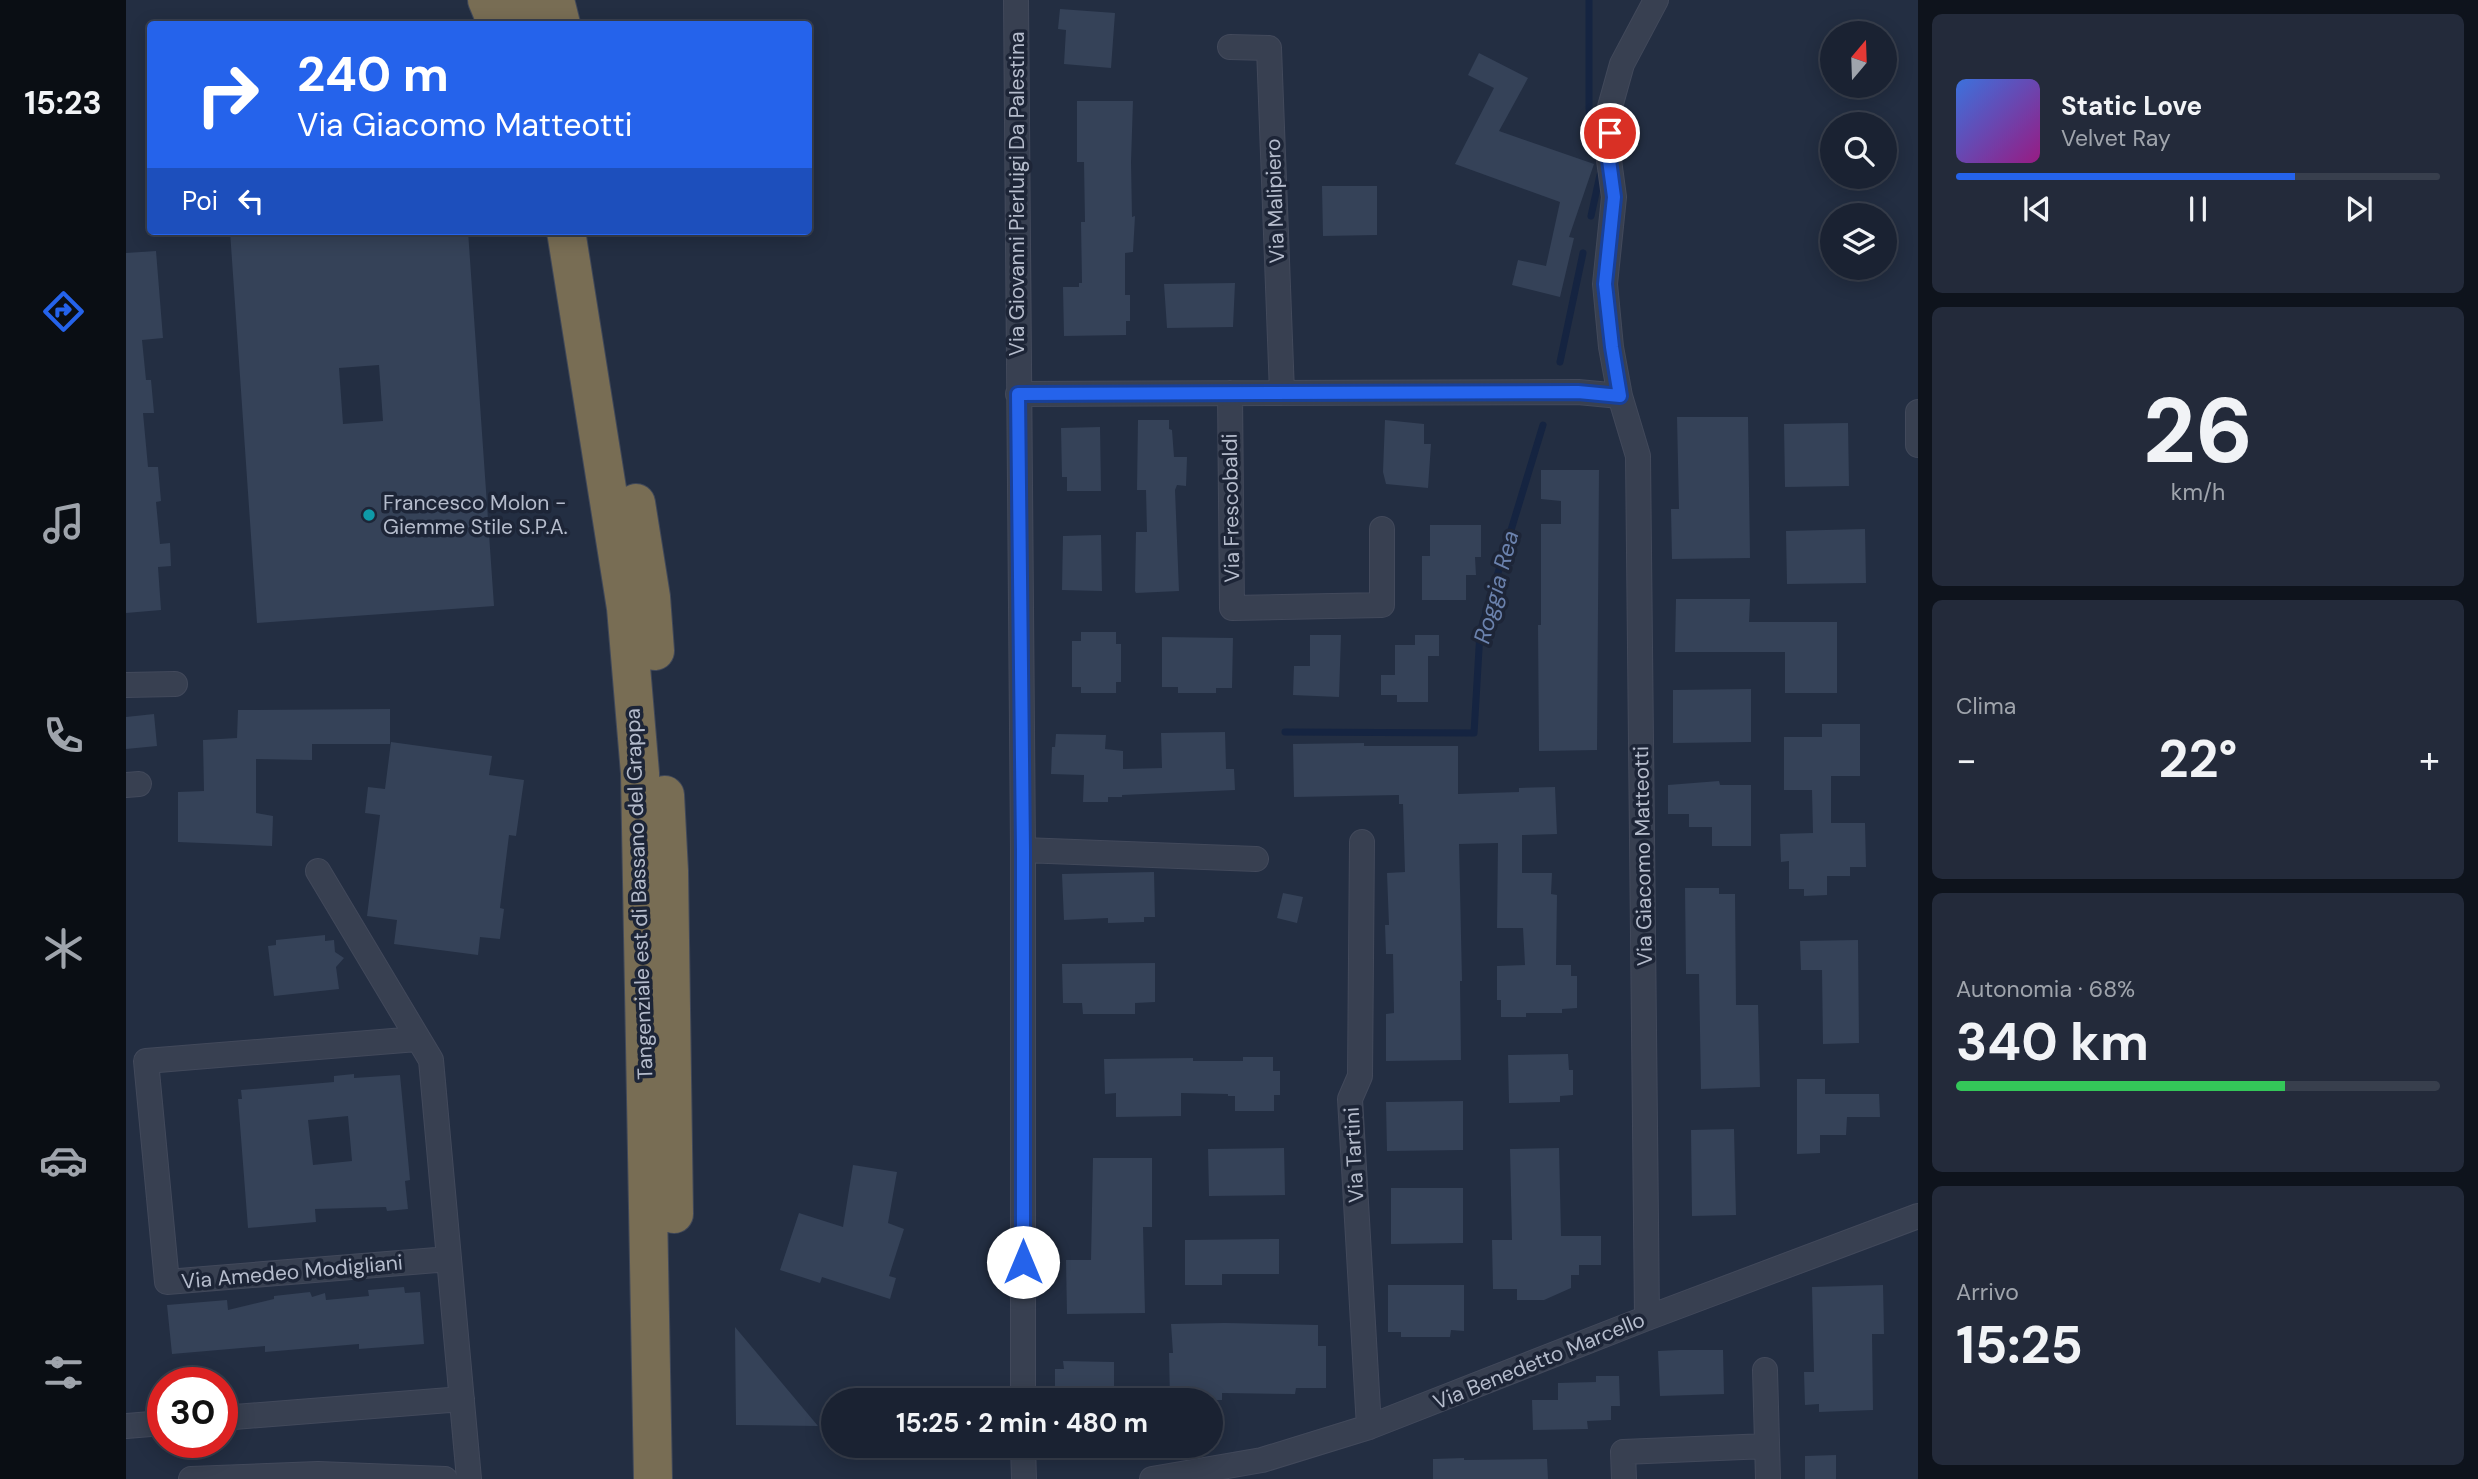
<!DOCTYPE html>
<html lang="it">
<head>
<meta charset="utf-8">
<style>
	:root { --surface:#1a2232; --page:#232a3a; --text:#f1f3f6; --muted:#9fa4ac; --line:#383f4d; --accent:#2563eb }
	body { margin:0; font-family:"DM Sans",sans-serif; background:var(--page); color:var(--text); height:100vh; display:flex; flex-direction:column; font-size:26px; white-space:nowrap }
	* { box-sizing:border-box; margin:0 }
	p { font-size:23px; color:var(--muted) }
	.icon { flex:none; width:38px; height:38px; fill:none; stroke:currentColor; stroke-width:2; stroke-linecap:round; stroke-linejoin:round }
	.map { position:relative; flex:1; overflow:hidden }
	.drawer { display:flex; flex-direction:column; gap:14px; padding:14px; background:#0e131c; width:560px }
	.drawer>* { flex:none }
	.guide { position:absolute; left:21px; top:21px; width:665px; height:214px; border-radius:7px; box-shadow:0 4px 18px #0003,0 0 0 2px var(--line); background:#2563eb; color:#fff; overflow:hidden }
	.needle { width:46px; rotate:19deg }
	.tools { position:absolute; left:1694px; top:21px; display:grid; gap:14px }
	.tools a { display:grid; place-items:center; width:77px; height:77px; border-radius:50%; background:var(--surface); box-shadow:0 4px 18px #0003,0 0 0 2px var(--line); font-size:35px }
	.speed { position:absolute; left:21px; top:1367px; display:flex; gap:14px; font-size:35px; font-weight:700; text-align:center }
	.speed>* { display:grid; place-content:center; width:91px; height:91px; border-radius:50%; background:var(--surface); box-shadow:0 4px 18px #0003,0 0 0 2px var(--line); line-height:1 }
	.speed .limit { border:10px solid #d22; background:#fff; color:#111 }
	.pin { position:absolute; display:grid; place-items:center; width:60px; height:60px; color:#fff; margin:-30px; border:4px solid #fff; border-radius:50%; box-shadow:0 2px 7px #0007 }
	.me { position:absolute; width:77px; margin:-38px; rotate:0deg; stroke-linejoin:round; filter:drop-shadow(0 0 5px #0008) }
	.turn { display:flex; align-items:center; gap:24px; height:147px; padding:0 35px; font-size:32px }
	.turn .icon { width:91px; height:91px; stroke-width:2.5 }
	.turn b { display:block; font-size:49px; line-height:60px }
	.then { display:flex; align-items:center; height:66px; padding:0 35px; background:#0003; gap:14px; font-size:26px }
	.big { font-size:52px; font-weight:700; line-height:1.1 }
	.drawer .widget { flex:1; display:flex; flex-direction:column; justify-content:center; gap:10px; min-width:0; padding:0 24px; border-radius:10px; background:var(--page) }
	.drawer .dial { align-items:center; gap:0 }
	.dial b { font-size:91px; line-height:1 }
	.song { display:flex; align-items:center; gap:21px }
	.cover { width:84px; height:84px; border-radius:10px; background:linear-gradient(135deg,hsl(220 70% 55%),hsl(310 70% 35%)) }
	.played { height:7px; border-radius:4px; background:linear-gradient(90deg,var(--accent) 70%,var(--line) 70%) }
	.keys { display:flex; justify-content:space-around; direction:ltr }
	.heat { display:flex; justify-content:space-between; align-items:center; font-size:38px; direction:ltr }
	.charge { height:10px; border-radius:5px; background:linear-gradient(90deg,#34c759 68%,var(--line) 0) }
	.trip { position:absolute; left:695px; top:1388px; width:402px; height:70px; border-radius:35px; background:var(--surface); box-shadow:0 4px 18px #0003,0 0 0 2px var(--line); font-weight:700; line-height:70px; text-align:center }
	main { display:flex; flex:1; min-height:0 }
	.menu { display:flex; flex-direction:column; width:126px; justify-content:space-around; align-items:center; background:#0a0e14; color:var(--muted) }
	.menu .icon { width:49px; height:49px }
	.menu .current { color:var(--accent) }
	.menu b { font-size:32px; color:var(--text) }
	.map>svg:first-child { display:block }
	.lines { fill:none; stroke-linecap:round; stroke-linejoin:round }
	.stream { stroke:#152441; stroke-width:7 }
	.building { fill:#354258; fill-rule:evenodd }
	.street-casing { stroke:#42495b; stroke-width:26 }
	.highway-casing { stroke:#404859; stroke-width:40 }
	.street { stroke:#384051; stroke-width:24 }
	.highway { stroke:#786d54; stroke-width:38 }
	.route-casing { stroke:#184099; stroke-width:18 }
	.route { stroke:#2563eb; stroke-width:12 }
	.culture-dot { fill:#0f9aa8; stroke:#1d2537; stroke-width:2.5 }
	.labels { text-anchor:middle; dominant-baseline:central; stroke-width:7; stroke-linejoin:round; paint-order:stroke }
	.street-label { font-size:21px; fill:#b5bccc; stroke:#1d2537 }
	.poi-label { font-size:21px; fill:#b5bccc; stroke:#1d2537; text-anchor:start }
	.water-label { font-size:23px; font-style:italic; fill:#6b82ad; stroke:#1d2537 }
</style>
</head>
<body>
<main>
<nav class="menu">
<b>15:23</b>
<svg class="icon current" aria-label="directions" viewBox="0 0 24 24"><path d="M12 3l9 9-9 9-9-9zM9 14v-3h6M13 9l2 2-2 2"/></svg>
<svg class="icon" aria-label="music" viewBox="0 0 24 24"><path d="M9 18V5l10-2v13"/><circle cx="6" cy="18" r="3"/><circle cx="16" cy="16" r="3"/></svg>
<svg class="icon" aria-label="phone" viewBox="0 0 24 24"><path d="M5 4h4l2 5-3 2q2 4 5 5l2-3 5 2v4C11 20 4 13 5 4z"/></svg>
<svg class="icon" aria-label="climate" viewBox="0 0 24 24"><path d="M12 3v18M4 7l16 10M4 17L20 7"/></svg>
<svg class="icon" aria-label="car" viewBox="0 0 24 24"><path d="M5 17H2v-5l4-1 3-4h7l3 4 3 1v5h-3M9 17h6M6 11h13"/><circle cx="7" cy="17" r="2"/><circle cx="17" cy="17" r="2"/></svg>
<svg class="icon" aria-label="filters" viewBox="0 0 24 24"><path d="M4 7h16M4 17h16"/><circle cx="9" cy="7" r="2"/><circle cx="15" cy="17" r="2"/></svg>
</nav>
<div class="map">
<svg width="1792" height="1479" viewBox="0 0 1792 1479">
	<rect width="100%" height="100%" fill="#232e42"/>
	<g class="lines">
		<path class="stream" d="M 1463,0 L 1463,108 L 1466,146
			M 1465,216 L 1474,175
			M 1434,362 L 1457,253
			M 1159,732 L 1348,733 L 1354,632 L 1417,425"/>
	</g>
	<path class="building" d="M 934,9 L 989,13 L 985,68 L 938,64 L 940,30 L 932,29 Z
		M 1353,53 L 1402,78 L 1373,131 L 1468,164 L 1443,237 L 1448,238 L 1434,297 L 1386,285 L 1392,260 L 1420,266 L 1434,202 L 1329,164 L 1368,88 L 1342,75 Z
		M 951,101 L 1007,101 L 1005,162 L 1006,217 L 1009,216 L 1007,252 L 999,253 L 999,295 L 1004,295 L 1004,321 L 1000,321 L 1000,335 L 938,336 L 937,287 L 953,287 L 953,283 L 956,283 L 955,222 L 959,222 L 958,162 L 951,162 Z
		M 1196,186 L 1251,186 L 1251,235 L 1197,236 Z
		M 104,231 L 342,231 L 368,606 L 131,623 ZM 253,365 L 257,421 L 217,424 L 213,368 Z
		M 30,251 L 37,338 L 16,340 L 20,380 L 25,380 L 28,413 L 17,413 L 22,467 L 32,467 L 35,501 L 30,502 L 34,544 L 44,543 L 45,566 L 32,567 L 35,610 L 0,613 L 0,253 Z
		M 1109,283 L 1107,327 L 1041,328 L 1038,284 Z
		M 1551,417 L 1622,417 L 1624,558 L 1546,559 L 1545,509 L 1553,509 Z
		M 1012,420 L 1043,420 L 1043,429 L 1046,430 L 1048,457 L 1061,457 L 1060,486 L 1051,485 L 1049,490 L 1053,591 L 1010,593 L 1009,591 L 1010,532 L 1021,532 L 1020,490 L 1011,490 Z
		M 1259,420 L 1298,424 L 1298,444 L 1305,444 L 1302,488 L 1260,484 L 1257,472 Z
		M 1722,423 L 1723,486 L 1659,487 L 1658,424 Z
		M 974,427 L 975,491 L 941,491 L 941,477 L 936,477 L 935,428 Z
		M 1415,470 L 1473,470 L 1471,750 L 1413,751 L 1412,625 L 1415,625 L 1415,524 L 1435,524 L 1435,501 L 1415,499 Z
		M 1304,525 L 1355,525 L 1355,557 L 1349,557 L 1350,575 L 1340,575 L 1340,600 L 1296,600 L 1296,556 L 1304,556 Z
		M 1739,529 L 1740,583 L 1661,584 L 1660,531 Z
		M 975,535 L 976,591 L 936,590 L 937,536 Z
		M 1550,599 L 1624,599 L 1623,622 L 1711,622 L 1711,693 L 1659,693 L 1659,652 L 1549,652 Z
		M 955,632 L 990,632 L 990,644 L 995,644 L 995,682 L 990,682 L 990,693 L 955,693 L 955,687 L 946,687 L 946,641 L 955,641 Z
		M 1184,635 L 1215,635 L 1213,697 L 1167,695 L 1168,666 L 1184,666 Z
		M 1289,635 L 1313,635 L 1313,656 L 1302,656 L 1302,702 L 1271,702 L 1271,695 L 1255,695 L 1255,675 L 1269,675 L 1269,645 L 1289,645 Z
		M 1036,637 L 1107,638 L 1106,688 L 1090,688 L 1090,693 L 1052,693 L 1052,687 L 1036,687 Z
		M 1625,689 L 1625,742 L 1547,743 L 1547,690 Z
		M 264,709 L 264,744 L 186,744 L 186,760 L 130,759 L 130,813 L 147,816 L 146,846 L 52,842 L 52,792 L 78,791 L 77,740 L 111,738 L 112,710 Z
		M 28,714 L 31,746 L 0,749 L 0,717 Z
		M 1696,724 L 1734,724 L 1734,776 L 1705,776 L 1705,823 L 1739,823 L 1740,867 L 1724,867 L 1724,876 L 1701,876 L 1701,895 L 1678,896 L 1678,889 L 1663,889 L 1663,861 L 1655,862 L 1654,834 L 1687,833 L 1686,790 L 1658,790 L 1658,737 L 1696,737 Z
		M 1099,732 L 1100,769 L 1108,769 L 1109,790 L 996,795 L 996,797 L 982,797 L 982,802 L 957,802 L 958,775 L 925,774 L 926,747 L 929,747 L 930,734 L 980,735 L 979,749 L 997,751 L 997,769 L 1036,768 L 1035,733 Z
		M 265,742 L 366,756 L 363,775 L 398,780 L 390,836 L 383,835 L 374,908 L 378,909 L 374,939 L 354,937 L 352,955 L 268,944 L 271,920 L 241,916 L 254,815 L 239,813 L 242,787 L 259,789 Z
		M 1238,743 L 1238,746 L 1332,746 L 1332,794 L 1393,792 L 1393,788 L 1429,787 L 1431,834 L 1396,835 L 1396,873 L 1426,873 L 1425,894 L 1431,895 L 1430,965 L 1445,965 L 1445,976 L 1451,976 L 1451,1008 L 1436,1009 L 1436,1013 L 1400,1013 L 1400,1017 L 1375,1017 L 1375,1000 L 1371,1000 L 1371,966 L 1399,965 L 1397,928 L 1371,928 L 1372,843 L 1333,844 L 1336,981 L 1334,981 L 1335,1060 L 1260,1061 L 1260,1014 L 1268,1013 L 1267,954 L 1260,954 L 1259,925 L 1263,925 L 1261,873 L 1279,872 L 1277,804 L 1273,804 L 1273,795 L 1168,797 L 1167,744 Z
		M 1593,781 L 1594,785 L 1625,785 L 1625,846 L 1586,846 L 1586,827 L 1563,827 L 1563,814 L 1542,814 L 1542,785 Z
		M 1028,872 L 1029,917 L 1018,917 L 1018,922 L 982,923 L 982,918 L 938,920 L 936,874 Z
		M 1559,888 L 1593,888 L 1593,894 L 1609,894 L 1610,1005 L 1632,1005 L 1634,1087 L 1575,1089 L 1573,974 L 1560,974 Z
		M 1157,893 L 1177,897 L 1171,923 L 1151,918 Z
		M 199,935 L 199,941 L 208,940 L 209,952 L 218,958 L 210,967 L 213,989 L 148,996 L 142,946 L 150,945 L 150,940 Z
		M 1732,940 L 1733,1043 L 1697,1044 L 1696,970 L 1675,970 L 1674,941 Z
		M 1029,963 L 1029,1002 L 1009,1003 L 1009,1014 L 957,1014 L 956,1003 L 937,1003 L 936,964 Z
		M 1442,1054 L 1443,1070 L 1447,1070 L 1447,1095 L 1434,1096 L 1434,1102 L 1383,1103 L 1382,1055 Z
		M 1117,1057 L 1147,1057 L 1147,1071 L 1154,1071 L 1154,1095 L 1148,1095 L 1148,1111 L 1109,1111 L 1109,1096 L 1102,1096 L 1102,1094 L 1055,1093 L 1055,1116 L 990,1117 L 990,1093 L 979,1094 L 978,1059 L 1067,1058 L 1067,1061 L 1117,1061 Z
		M 228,1074 L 228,1078 L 274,1075 L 284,1180 L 279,1181 L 282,1209 L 261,1211 L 260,1207 L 189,1209 L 190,1222 L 122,1228 L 112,1099 L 116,1099 L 115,1090 L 208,1082 L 208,1076 ZM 222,1116 L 226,1161 L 187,1165 L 182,1120 Z
		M 1671,1079 L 1699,1079 L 1699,1094 L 1753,1094 L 1754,1117 L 1721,1117 L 1720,1135 L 1694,1135 L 1694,1153 L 1671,1154 Z
		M 1337,1101 L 1337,1150 L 1261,1151 L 1260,1102 Z
		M 1608,1129 L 1610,1215 L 1566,1216 L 1565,1130 Z
		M 1158,1148 L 1159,1195 L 1083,1196 L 1082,1149 Z
		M 1433,1148 L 1435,1236 L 1475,1236 L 1475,1265 L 1453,1265 L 1453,1275 L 1445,1275 L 1445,1288 L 1418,1300 L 1391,1300 L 1391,1289 L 1367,1289 L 1366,1240 L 1386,1240 L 1384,1149 Z
		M 967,1158 L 1026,1158 L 1026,1227 L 1017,1227 L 1019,1313 L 941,1314 L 940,1260 L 965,1260 Z
		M 727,1165 L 771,1172 L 762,1223 L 778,1229 L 763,1276 L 770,1278 L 764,1299 L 696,1277 L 694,1283 L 654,1270 L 673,1213 L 717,1227 Z
		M 1265,1188 L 1337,1188 L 1337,1243 L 1265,1244 Z
		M 1153,1239 L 1153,1274 L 1096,1274 L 1096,1285 L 1059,1285 L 1059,1240 Z
		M 1262,1285 L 1338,1285 L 1338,1331 L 1325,1330 L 1324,1337 L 1275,1337 L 1275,1332 L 1262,1332 Z
		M 1757,1285 L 1758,1334 L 1746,1334 L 1747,1410 L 1693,1412 L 1693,1404 L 1679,1405 L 1678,1372 L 1688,1372 L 1686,1287 Z
		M 278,1287 L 279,1293 L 294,1292 L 298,1344 L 233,1349 L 233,1344 L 139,1352 L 139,1346 L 46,1354 L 41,1305 L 101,1300 L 102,1310 L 148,1299 L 148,1296 L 184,1292 L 186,1297 L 199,1293 L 200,1300 L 243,1296 L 242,1290 Z
		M 1099,1323 L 1192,1325 L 1192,1346 L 1200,1346 L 1200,1388 L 1170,1388 L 1169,1394 L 1096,1393 L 1096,1400 L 1044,1400 L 1043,1353 L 1047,1353 L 1045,1324 Z
		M 609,1327 L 692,1426 L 610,1425 Z
		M 1553,1350 L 1597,1350 L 1598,1394 L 1534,1396 L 1532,1351 Z
		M 937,1361 L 988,1362 L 988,1400 L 929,1400 L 929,1369 L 938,1369 Z
		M 1470,1376 L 1493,1376 L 1494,1406 L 1485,1406 L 1485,1420 L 1461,1421 L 1462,1429 L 1407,1430 L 1406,1400 L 1432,1400 L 1432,1383 L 1470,1382 Z
		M 1710,1455 L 1710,1479 L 1679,1479 L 1679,1456 Z
		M 1338,1458 L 1338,1460 L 1421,1459 L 1422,1479 L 1307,1479 L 1307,1459 Z"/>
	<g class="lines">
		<defs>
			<path id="street" d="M 890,0 L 897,850 L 897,1400
				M 1104,47 L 1143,48 L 1156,393
				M 1104,393 L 1106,608 L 1256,605 L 1256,529
				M 892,394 L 1452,392 L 1494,396
				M 1792,412 L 1792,445
				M 0,685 L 49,684
				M 0,785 L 13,784
				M 1236,842 L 1234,1076 L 1224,1099 L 1243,1427
				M 897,850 L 1130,859
				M 192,871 L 305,1060 L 343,1479
				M 291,1039 L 20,1061 L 41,1282 L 323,1259
				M 1521,1318 L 1512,456 L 1494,396 L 1485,347 L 1479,284 L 1488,197 L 1483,160 L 1484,107 L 1496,64 L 1530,0
				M 1639,1370 L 1642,1479
				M 96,1418 L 336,1399
				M 0,1426 L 37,1423
				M 897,1446 L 898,1479
				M 65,1479 L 192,1474 L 319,1479
				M 1026,1479 L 1136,1460 L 1243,1427 L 1521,1318 L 1792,1216
				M 1498,1479 L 1497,1452 L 1641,1446"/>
			<path id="highway" d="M 361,0 L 371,24
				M 400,0 L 408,24
				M 429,0 L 435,24
				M 440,231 L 500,608 L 514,773 L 527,1479
				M 510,503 L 525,597 L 529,651
				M 539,795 L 543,871 L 548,1214"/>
		</defs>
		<use href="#street" class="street-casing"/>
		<use href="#highway" class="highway-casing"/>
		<use href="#street" class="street"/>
		<use href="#highway" class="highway"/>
	</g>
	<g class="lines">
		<defs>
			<path id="route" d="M 897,1262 L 897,850 L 892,394 L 1452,392 L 1494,396 L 1486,347 L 1479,284 L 1488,197 L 1483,160 L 1484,133"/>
		</defs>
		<use href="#route" class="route-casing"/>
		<use href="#route" class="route"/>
	</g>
	<circle class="culture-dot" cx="243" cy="515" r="7"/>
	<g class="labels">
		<g class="street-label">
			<text transform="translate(891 194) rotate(-90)">Via Giovanni Pierluigi Da Palestina</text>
			<text transform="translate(1149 201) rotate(-92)">Via Malipiero</text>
			<text transform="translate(1105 508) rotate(-91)">Via Frescobaldi</text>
			<text transform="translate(1517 856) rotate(-91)">Via Giacomo Matteotti</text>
			<text transform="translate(513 894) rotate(-92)">Tangenziale est di Bassano del Grappa</text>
			<text transform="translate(1228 1155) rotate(-93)">Via Tartini</text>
			<text transform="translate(166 1272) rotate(-5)">Via Amedeo Modigliani</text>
			<text transform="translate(1413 1361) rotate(-22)">Via Benedetto Marcello</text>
		</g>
		<g class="poi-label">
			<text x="257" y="503">Francesco Molon -<tspan x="257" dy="24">Giemme Stile S.P.A.</tspan></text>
		</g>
		<g class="water-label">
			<text transform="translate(1370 587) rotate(-75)">Roggia Rea</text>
		</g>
	</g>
</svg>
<div class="tools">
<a><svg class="needle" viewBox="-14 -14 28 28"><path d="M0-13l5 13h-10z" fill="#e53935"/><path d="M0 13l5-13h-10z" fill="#9fa4ac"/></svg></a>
<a><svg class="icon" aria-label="search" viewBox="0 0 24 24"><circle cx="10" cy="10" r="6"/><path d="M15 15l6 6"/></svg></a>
<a><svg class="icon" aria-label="layers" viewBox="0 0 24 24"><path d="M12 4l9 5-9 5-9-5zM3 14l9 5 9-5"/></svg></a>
</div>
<div class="speed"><div class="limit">30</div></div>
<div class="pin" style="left:1484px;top:133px;background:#d93025"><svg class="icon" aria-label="arrive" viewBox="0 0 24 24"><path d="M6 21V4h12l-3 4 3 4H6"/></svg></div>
<svg class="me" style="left:897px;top:1262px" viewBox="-20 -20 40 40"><circle r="19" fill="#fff"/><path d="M0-13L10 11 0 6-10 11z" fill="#2563eb"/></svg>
<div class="trip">15:25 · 2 min · 480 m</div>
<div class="guide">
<div class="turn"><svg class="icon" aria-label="right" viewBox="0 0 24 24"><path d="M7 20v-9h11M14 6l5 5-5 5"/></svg><div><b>240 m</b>Via Giacomo Matteotti</div></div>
<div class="then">Poi<svg class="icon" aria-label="left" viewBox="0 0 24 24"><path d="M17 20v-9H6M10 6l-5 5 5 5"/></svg></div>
</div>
</div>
<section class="drawer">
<div class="widget">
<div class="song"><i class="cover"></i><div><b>Static Love</b><p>Velvet Ray</p></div></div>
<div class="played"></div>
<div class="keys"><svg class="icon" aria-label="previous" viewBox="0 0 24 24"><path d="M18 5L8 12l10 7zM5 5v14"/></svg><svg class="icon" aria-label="pause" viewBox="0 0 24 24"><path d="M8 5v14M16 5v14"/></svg><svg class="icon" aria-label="next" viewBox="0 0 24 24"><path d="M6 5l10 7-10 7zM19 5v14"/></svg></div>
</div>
<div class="widget dial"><b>26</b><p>km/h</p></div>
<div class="widget"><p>Clima</p>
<div class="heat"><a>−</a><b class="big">22°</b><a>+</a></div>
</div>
<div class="widget"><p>Autonomia · 68%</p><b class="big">340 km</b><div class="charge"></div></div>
<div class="widget"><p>Arrivo</p><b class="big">15:25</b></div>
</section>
</main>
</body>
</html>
